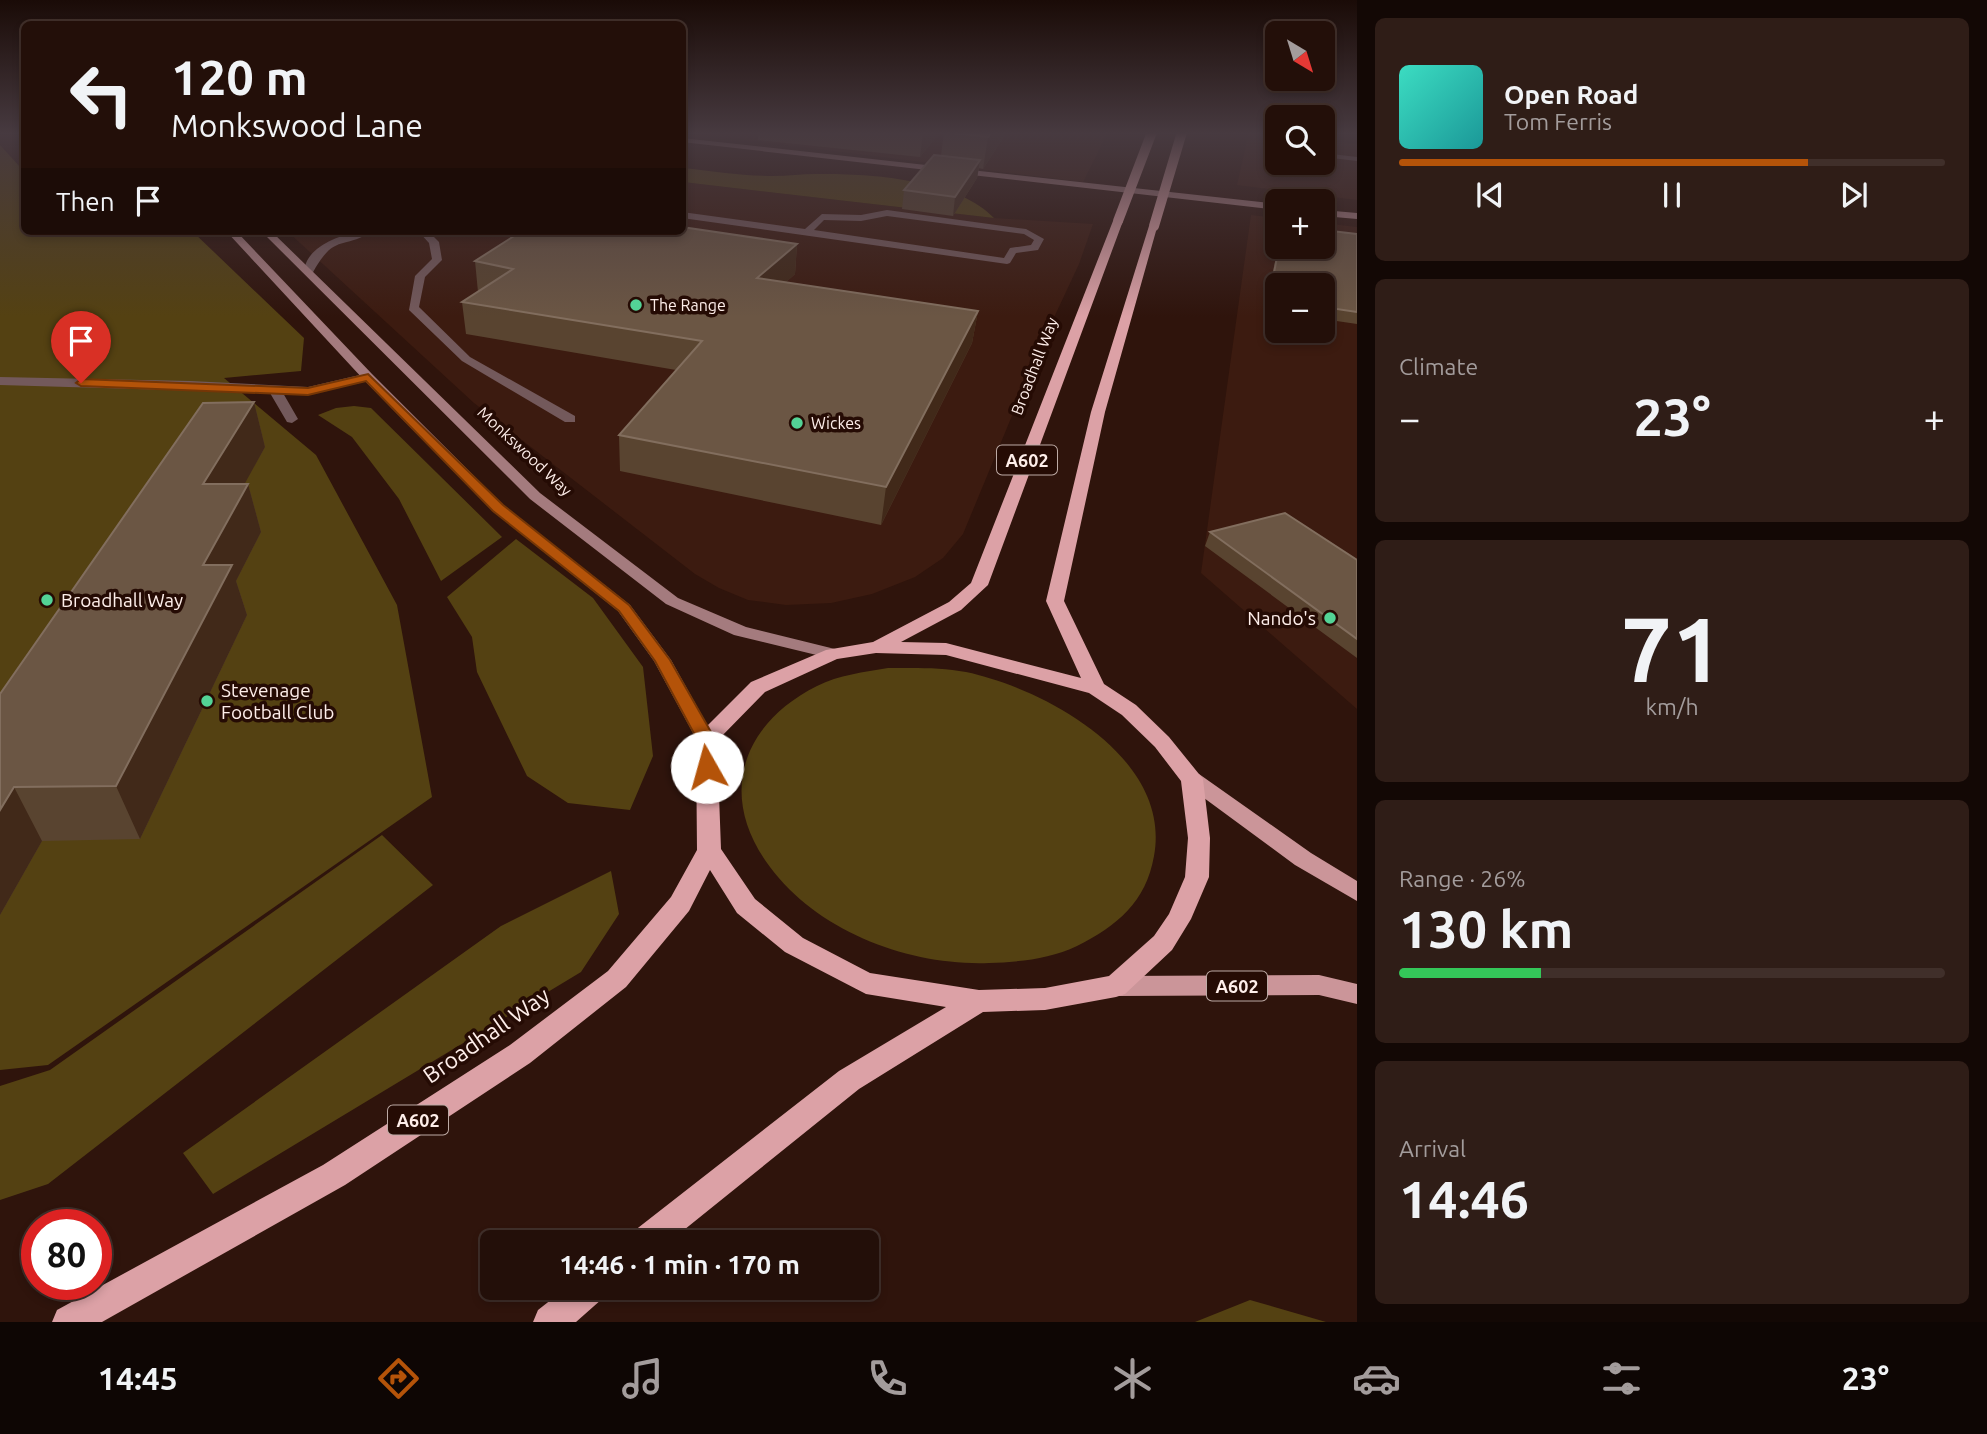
<!DOCTYPE html>
<html lang="en">
<head>
<meta charset="utf-8">
<style>
	:root { --surface:#230f09; --page:#2f1d17; --text:#f1f3f6; --muted:#a39c9c; --line:#402f2a; --accent:#b45309 }
	body { margin:0; font-family:Ubuntu,sans-serif; background:var(--page); color:var(--text); height:100vh; display:flex; flex-direction:column; font-size:26px; white-space:nowrap }
	* { box-sizing:border-box; margin:0 }
	p { font-size:23px; color:var(--muted) }
	.icon { flex:none; width:38px; height:38px; fill:none; stroke:currentColor; stroke-width:2; stroke-linecap:round; stroke-linejoin:round }
	.map { position:relative; flex:1; overflow:hidden }
	.drawer { display:flex; flex-direction:column; gap:18px; padding:18px; background:#130805; width:630px }
	.drawer>* { flex:none }
	.banner { position:absolute; left:21px; top:21px; width:665px; height:214px; border-radius:10px; box-shadow:0 4px 10px #0003,0 0 0 2px var(--line); background:#230f09; color:var(--text); overflow:hidden }
	.needle { width:46px; rotate:142deg }
	.tools { position:absolute; left:1265px; top:21px; display:grid; gap:14px }
	.tools a { display:grid; place-items:center; width:70px; height:70px; border-radius:10px; background:var(--surface); box-shadow:0 4px 10px #0003,0 0 0 2px var(--line); font-size:35px }
	.speed { position:absolute; left:21px; top:1209px; display:flex; gap:14px; font-size:35px; font-weight:700; text-align:center }
	.speed>* { display:grid; place-content:center; width:91px; height:91px; border-radius:50%; background:var(--surface); box-shadow:0 4px 10px #0003,0 0 0 2px var(--line); line-height:1 }
	.speed .limit { border:10px solid #d22; background:#fff; color:#111 }
	.pin { position:absolute; display:grid; place-items:center; width:60px; height:60px; color:#fff; margin:-72px -30px; border-radius:50% 50% 50% 0; rotate:-45deg; box-shadow:0 0 7px #0007 }
	.pin .icon { rotate:45deg }
	.me { position:absolute; width:77px; margin:-38px; rotate:353deg; stroke-linejoin:round; filter:drop-shadow(0 0 5px #0008) }
	.turn { display:flex; align-items:center; gap:24px; height:147px; padding:0 35px; font-size:32px }
	.turn .icon { width:91px; height:91px; stroke-width:2.5 }
	.turn b { display:block; font-size:49px; line-height:60px }
	.then { display:flex; align-items:center; height:66px; padding:0 35px; background:#0003; gap:14px; font-size:26px }
	.big { font-size:52px; font-weight:700; line-height:1.1 }
	.drawer .widget { flex:1; display:flex; flex-direction:column; justify-content:center; gap:10px; min-width:0; padding:0 24px; border-radius:10px; background:var(--page) }
	.drawer .dial { align-items:center; gap:0 }
	.dial b { font-size:91px; line-height:1 }
	.song { display:flex; align-items:center; gap:21px }
	.cover { width:84px; height:84px; border-radius:10px; background:linear-gradient(135deg,hsl(170 70% 55%),hsl(180 70% 35%)) }
	.played { height:7px; border-radius:4px; background:linear-gradient(90deg,var(--accent) 75%,var(--line) 75%) }
	.keys { display:flex; justify-content:space-around; direction:ltr }
	.heat { display:flex; justify-content:space-between; align-items:center; font-size:38px; direction:ltr }
	.charge { height:10px; border-radius:5px; background:linear-gradient(90deg,#34c759 26%,var(--line) 0) }
	.trip { position:absolute; left:480px; top:1230px; width:399px; height:70px; border-radius:10px; background:var(--surface); box-shadow:0 4px 10px #0003,0 0 0 2px var(--line); font-weight:700; line-height:70px; text-align:center }
	.tab-bar { display:flex; height:112px; justify-content:space-around; align-items:center; background:#0e0604; color:var(--muted) }
	.tab-bar .icon { width:49px; height:49px }
	.tab-bar .selected { color:var(--accent) }
	.tab-bar b { font-size:32px; color:var(--text) }
	main { display:flex; flex:1; min-height:0 }
	.map>svg:first-child { display:block }
	.built { fill:#3c1b10; fill-rule:evenodd }
	.green { fill:#544112 }
	.lines { fill:none; stroke-linecap:round; stroke-linejoin:round }
	.service { fill:#73595b; fill-rule:evenodd }
	.secondary { fill:#a47b7e; fill-rule:evenodd }
	.primary { fill:#cb9599; fill-rule:evenodd }
	.trunk { fill:#dca1a6; fill-rule:evenodd }
	.trunk-bridge { stroke:#dca1a6; stroke-width:10 }
	.wall { fill:#594430 }
	.shaded-wall { fill:#412919 }
	.building { fill:#6b5644; stroke:#826e5e; stroke-width:2 }
	.route { fill:#b45309; stroke:#753606; stroke-width:2 }
	.poi-dot { fill:#53d396; stroke:#250b04; stroke-width:2.5 }
	.labels { text-anchor:middle; dominant-baseline:central; stroke-width:7; stroke-linejoin:round; paint-order:stroke }
	.far-poi-label { font-size:16px; fill:#feeeea; stroke:#250b04; text-anchor:start }
	.far-street-label { font-size:16px; fill:#feeeea; stroke:#250b04 }
	.shield { fill:#250b04; stroke:#bdaaa5; stroke-width:2 }
	.shield-label { font-size:18px; font-weight:bold; fill:#feeeea }
	.poi-label { font-size:19px; fill:#feeeea; stroke:#250b04; text-anchor:start }
	.near-street-label { font-size:23px; fill:#feeeea; stroke:#250b04 }
</style>
</head>
<body>
<main>
<div class="map">
<svg width="1357" height="1322" viewBox="0 0 1357 1322">
	<rect width="100%" height="100%" fill="#2f140c"/>
	<path class="built" d="M 683,132 L 1108,132 L 1083,182 Z
		M 1249,132 L 1277,135 L 1278,163 L 1323,163 L 1323,140 L 1357,144 L 1357,200 L 1237,185 Z
		M 683,182 L 994,218 L 1093,224 L 1079,264 L 1043,341 L 963,534 L 943,558 L 915,577 L 872,594 L 831,603 L 786,605 L 748,600 L 719,588 L 695,574 L 474,403 L 287,231 L 682,231 Z
		M 1251,215 L 1277,218 L 1278,247 L 1323,247 L 1323,223 L 1357,227 L 1357,709 L 1201,573 ZM 1278,285 L 1323,285 L 1323,331 L 1278,331 Z"/>
	<path class="green" d="M 0,145 L 20,167 L 24,168 L 24,231 L 192,231 L 304,338 L 301,371 L 224,378 L 316,455 L 397,605 L 432,797 L 48,1065 L 0,1070 Z
		M 683,168 C 712,171 743,176 773,176 C 788,176 802,174 816,174 C 867,173 958,179 994,218 L 683,182 Z
		M 354,406 L 371,408 L 502,537 L 441,581 L 399,499 L 352,437 L 318,415 L 336,408 Z
		M 516,539 L 593,598 L 643,667 L 653,756 L 630,810 L 568,803 L 527,776 L 477,672 L 472,637 L 447,597 Z
		M 888,668 C 914,668 941,667 966,672 C 1046,689 1172,758 1154,856 C 1146,902 1117,926 1077,946 C 1050,959 1019,962 989,963 C 910,966 818,932 770,867 C 717,797 741,724 817,686 C 839,675 864,672 888,668 Z
		M 382,835 L 433,885 L 48,1184 L 0,1200 L 0,1086 L 50,1070 Z
		M 611,871 L 619,914 L 581,972 L 213,1194 L 183,1153 L 501,926 Z
		M 1250,1300 L 1326,1322 L 1195,1322 Z"/>
	<g class="lines">
		<path class="service" d="M 1323,153 L 1357,157 L 1357,161 L 1323,157 Z
			M 887,210 L 1026,229 L 1044,239 L 1038,250 L 1016,253 L 1010,263 L 1007,264 L 682,218 L 682,212 L 805,229 L 822,214 L 861,215 ZM 887,216 L 1024,234 L 1034,240 L 1031,245 L 1010,248 L 1004,258 L 814,230 L 824,220 L 861,221 Z
			M 1267,222 L 1278,224 L 1278,230 L 1264,227 L 1264,223 Z
			M 285,231 L 350,231 L 345,234 L 290,234 Z
			M 358,231 L 373,231 C 341,251 335,232 312,274 L 304,274 C 304,248 336,237 358,231 Z
			M 418,231 L 428,231 L 439,242 L 442,260 L 425,277 L 419,307 L 470,357 L 575,416 L 575,422 L 565,422 L 462,361 L 409,310 L 415,276 L 432,259 L 429,243 Z
			M 368,373 L 374,377 L 372,380 L 308,395 L 283,393 L 298,419 L 292,423 L 287,422 L 270,393 L 0,385 L 0,377 L 190,381 L 308,387 Z"/>
		<path class="secondary" d="M 682,138 L 1278,204 L 1278,210 L 682,142 Z
			M 1323,210 L 1357,213 L 1357,219 L 1323,216 Z
			M 226,231 L 236,231 L 372,374 L 503,505 L 630,605 L 671,660 L 715,739 L 713,744 L 699,744 L 654,661 L 618,611 L 493,511 L 364,380 Z
			M 261,231 L 271,231 L 540,493 L 678,598 L 746,627 L 839,650 L 842,654 L 839,658 L 833,659 L 734,635 L 666,604 L 530,499 Z"/>
		<path class="primary" d="M 1192,772 L 1199,774 L 1311,853 L 1357,881 L 1357,901 L 1295,865 L 1185,784 L 1182,779 L 1185,774 Z
			M 1319,975 L 1357,984 L 1357,1004 L 1319,995 L 1116,996 L 1108,993 L 1104,986 L 1108,979 L 1116,976 Z"/>
		<path class="trunk" d="M 1118,218 L 1123,221 L 988,585 L 961,610 L 901,642 L 946,643 L 1081,678 L 1046,601 L 1091,412 L 1149,226 L 1158,224 L 1105,412 L 1064,601 L 1104,684 L 1136,705 L 1169,737 L 1203,779 L 1210,838 L 1209,877 L 1191,919 L 1172,950 L 1125,994 L 1116,997 L 1045,1010 L 983,1012 L 859,1089 L 669,1242 L 630,1242 L 634,1231 L 839,1071 L 946,1007 L 866,994 L 785,952 L 737,913 L 710,870 L 689,911 L 626,987 L 530,1063 L 345,1185 L 102,1322 L 52,1322 L 57,1310 L 323,1165 L 510,1045 L 608,971 L 671,897 L 697,850 L 696,739 L 699,734 L 751,682 L 826,650 L 873,642 L 949,602 L 971,583 L 1113,221 ZM 876,653 L 946,655 L 1089,693 L 1122,715 L 1155,747 L 1181,781 L 1188,838 L 1185,877 L 1169,914 L 1154,936 L 1109,976 L 1045,988 L 979,990 L 870,973 L 803,938 L 755,899 L 721,849 L 717,741 L 765,692 L 837,659 Z
			M 566,1288 L 607,1288 L 602,1299 L 576,1322 L 533,1322 L 538,1310 Z"/>
		<path class="trunk-bridge" d="M 1118,221 L 1152,132
			M 1154,226 L 1182,132"/>
	</g>
	<path class="wall" d="M 758,132 L 940,132 L 920,157 L 758,140 Z
		M 944,132 L 1007,132 L 983,169 L 979,168 L 977,178 L 953,216 L 902,209 L 904,190 L 941,156 Z
		M 1357,234 L 1357,324 L 1323,319 L 1323,285 L 1278,285 L 1278,312 L 1265,310 L 1278,247 L 1323,247 Z
		M 797,244 L 795,274 L 785,283 L 978,311 L 972,343 L 881,525 L 620,471 L 619,435 L 676,370 L 466,334 L 462,302 L 478,292 L 475,261 Z
		M 254,402 L 265,447 L 244,484 L 248,484 L 261,532 L 236,581 L 247,615 L 140,839 L 42,841 L 0,915 L 0,694 Z
		M 1210,532 L 1357,560 L 1357,658 L 1205,546 Z"/>
	<path class="shaded-wall" d="M 923,132 L 940,132 L 920,157 Z
		M 992,132 L 1007,132 L 983,169 L 988,137 Z
		M 980,160 L 977,178 L 953,216 L 955,197 Z
		M 797,244 L 795,274 L 756,310 L 757,278 Z
		M 978,311 L 972,343 L 881,525 L 886,487 Z
		M 254,402 L 265,447 L 218,532 L 203,484 Z
		M 248,484 L 261,532 L 236,581 L 247,615 L 140,839 L 116,786 L 203,565 Z
		M 14,787 L 42,841 L 0,915 L 0,810 Z"/>
	<path class="building" d="M 944,132 L 992,132 L 988,137 Z
		M 934,155 L 980,160 L 955,197 L 904,190 Z
		M 682,227 L 797,244 L 757,278 L 978,311 L 886,487 L 619,435 L 702,341 L 462,302 L 513,269 L 475,261 L 522,231 L 682,231 Z
		M 1323,230 L 1357,234 L 1357,312 L 1323,307 L 1323,285 L 1278,285 L 1278,300 L 1269,298 L 1279,247 L 1323,247 Z
		M 254,402 L 203,484 L 248,484 L 203,565 L 232,565 L 116,786 L 14,787 L 0,810 L 0,694 L 203,403 Z
		M 1285,513 L 1357,560 L 1357,639 L 1210,532 Z"/>
	<linearGradient id="sky" x2="0" y2="1"><stop stop-color="#1a0b07"/><stop offset="0.42" stop-color="#473a40"/><stop offset="1" stop-color="#473a40" stop-opacity="0"/></linearGradient>
	<rect width="1357" height="317" fill="url(#sky)"/>
	<path class="route" d="M 368,374 L 503,505 L 629,605 L 670,660 L 715,739 L 716,767 L 713,771 L 701,771 L 698,767 L 697,739 L 655,661 L 619,611 L 493,511 L 366,381 L 308,395 L 81,386 L 76,383 L 81,379 L 308,388 Z"/>
	<g class="poi-dot">
		<circle cx="636" cy="305" r="7"/>
		<circle cx="797" cy="423" r="7"/>
		<circle cx="47" cy="600" r="7"/>
		<circle cx="1330" cy="618" r="7"/>
		<circle cx="207" cy="701" r="7"/>
	</g>
	<g class="labels">
		<g class="far-poi-label">
			<text x="650" y="305">The Range</text>
			<text x="811" y="423">Wickes</text>
		</g>
		<g class="far-street-label">
			<text transform="translate(1034 366) rotate(-69)">Broadhall Way</text>
			<text transform="translate(525 451) rotate(43)">Monkswood Way</text>
		</g>
		<g class="shield">
			<rect x="997" y="445.5" width="60" height="29" rx="5"/>
			<rect x="1207" y="971.5" width="60" height="29" rx="5"/>
			<rect x="388" y="1105.5" width="60" height="29" rx="5"/>
		</g>
		<g class="shield-label">
			<text x="1027" y="460">A602</text>
			<text x="1237" y="986">A602</text>
			<text x="418" y="1120">A602</text>
		</g>
		<g class="poi-label">
			<text x="61" y="600">Broadhall Way</text>
			<text x="1316" y="618" text-anchor="end">Nando's</text>
			<text x="221" y="690">Stevenage<tspan x="221" dy="22">Football Club</tspan></text>
		</g>
		<g class="near-street-label">
			<text transform="translate(486 1035) rotate(-35)">Broadhall Way</text>
		</g>
	</g>
</svg>
<div class="tools">
<a><svg class="needle" viewBox="-14 -14 28 28"><path d="M0-13l5 13h-10z" fill="#e53935"/><path d="M0 13l5-13h-10z" fill="#a39c9c"/></svg></a>
<a><svg class="icon" aria-label="search" viewBox="0 0 24 24"><circle cx="10" cy="10" r="6"/><path d="M15 15l6 6"/></svg></a>
<a>+</a>
<a>−</a>
</div>
<div class="speed"><div class="limit">80</div></div>
<div class="pin" style="left:81px;top:383px;background:#d93025"><svg class="icon" aria-label="arrive" viewBox="0 0 24 24"><path d="M6 21V4h12l-3 4 3 4H6"/></svg></div>
<svg class="me" style="left:707px;top:767px" viewBox="-20 -20 40 40"><circle r="19" fill="#fff"/><path d="M0-13L10 11 0 6-10 11z" fill="#b45309"/></svg>
<div class="trip">14:46 · 1 min · 170 m</div>
<div class="banner">
<div class="turn"><svg class="icon" aria-label="left" viewBox="0 0 24 24"><path d="M17 20v-9H6M10 6l-5 5 5 5"/></svg><div><b>120 m</b>Monkswood Lane</div></div>
<div class="then">Then<svg class="icon" aria-label="arrive" viewBox="0 0 24 24"><path d="M6 21V4h12l-3 4 3 4H6"/></svg></div>
</div>
</div>
<section class="drawer">
<div class="widget">
<div class="song"><i class="cover"></i><div><b>Open Road</b><p>Tom Ferris</p></div></div>
<div class="played"></div>
<div class="keys"><svg class="icon" aria-label="previous" viewBox="0 0 24 24"><path d="M18 5L8 12l10 7zM5 5v14"/></svg><svg class="icon" aria-label="pause" viewBox="0 0 24 24"><path d="M8 5v14M16 5v14"/></svg><svg class="icon" aria-label="next" viewBox="0 0 24 24"><path d="M6 5l10 7-10 7zM19 5v14"/></svg></div>
</div>
<div class="widget"><p>Climate</p>
<div class="heat"><a>−</a><b class="big">23°</b><a>+</a></div>
</div>
<div class="widget dial"><b>71</b><p>km/h</p></div>
<div class="widget"><p>Range · 26%</p><b class="big">130 km</b><div class="charge"></div></div>
<div class="widget"><p>Arrival</p><b class="big">14:46</b></div>
</section>
</main>
<nav class="tab-bar">
<b>14:45</b>
<svg class="icon selected" aria-label="directions" viewBox="0 0 24 24"><path d="M12 3l9 9-9 9-9-9zM9 14v-3h6M13 9l2 2-2 2"/></svg>
<svg class="icon" aria-label="music" viewBox="0 0 24 24"><path d="M9 18V5l10-2v13"/><circle cx="6" cy="18" r="3"/><circle cx="16" cy="16" r="3"/></svg>
<svg class="icon" aria-label="phone" viewBox="0 0 24 24"><path d="M5 4h4l2 5-3 2q2 4 5 5l2-3 5 2v4C11 20 4 13 5 4z"/></svg>
<svg class="icon" aria-label="climate" viewBox="0 0 24 24"><path d="M12 3v18M4 7l16 10M4 17L20 7"/></svg>
<svg class="icon" aria-label="car" viewBox="0 0 24 24"><path d="M5 17H2v-5l4-1 3-4h7l3 4 3 1v5h-3M9 17h6M6 11h13"/><circle cx="7" cy="17" r="2"/><circle cx="17" cy="17" r="2"/></svg>
<svg class="icon" aria-label="filters" viewBox="0 0 24 24"><path d="M4 7h16M4 17h16"/><circle cx="9" cy="7" r="2"/><circle cx="15" cy="17" r="2"/></svg>
<b>23°</b>
</nav>
</body>
</html>
